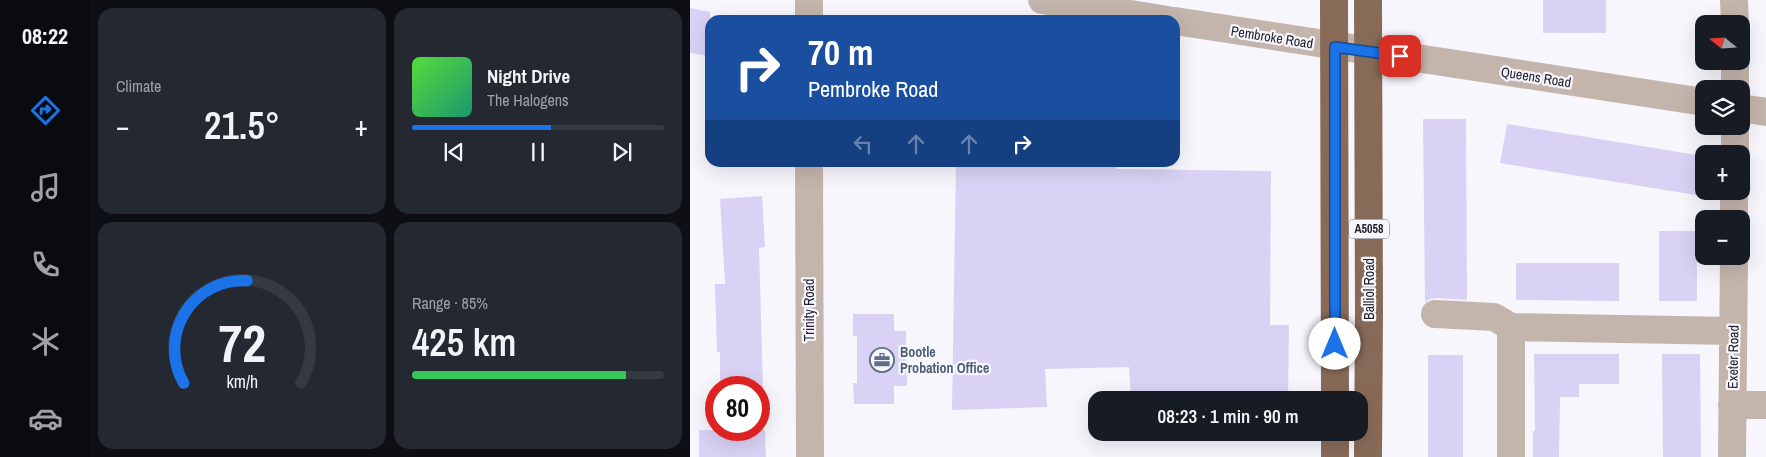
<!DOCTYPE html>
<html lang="en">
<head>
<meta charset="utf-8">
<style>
	:root { --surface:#171b24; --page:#242831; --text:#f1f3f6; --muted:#9ea1a6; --line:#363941; --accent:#1a73e8 }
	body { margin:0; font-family:"Archivo Narrow",sans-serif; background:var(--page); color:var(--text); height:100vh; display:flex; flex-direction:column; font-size:19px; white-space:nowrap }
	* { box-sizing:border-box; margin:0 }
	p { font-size:16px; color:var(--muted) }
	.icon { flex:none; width:28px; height:28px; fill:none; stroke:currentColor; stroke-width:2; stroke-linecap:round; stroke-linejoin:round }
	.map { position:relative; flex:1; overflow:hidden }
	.drawer { display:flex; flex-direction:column; gap:8px; padding:8px; background:#0d0f14; width:600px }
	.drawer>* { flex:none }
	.banner { position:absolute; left:15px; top:15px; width:475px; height:152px; border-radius:15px; box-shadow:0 5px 20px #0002; background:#1a4fa0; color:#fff; overflow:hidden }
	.needle { width:32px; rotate:288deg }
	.controls { position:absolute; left:1005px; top:15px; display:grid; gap:10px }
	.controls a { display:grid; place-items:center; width:55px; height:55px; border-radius:10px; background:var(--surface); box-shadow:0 5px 20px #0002; font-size:25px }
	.speed { position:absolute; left:15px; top:376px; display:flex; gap:10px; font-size:25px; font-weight:700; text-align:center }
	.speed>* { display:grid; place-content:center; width:65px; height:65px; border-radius:50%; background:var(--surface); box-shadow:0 5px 20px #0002; line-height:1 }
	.speed .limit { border:8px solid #d22; background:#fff; color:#111 }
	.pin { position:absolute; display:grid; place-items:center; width:42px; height:42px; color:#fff; margin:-21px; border-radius:10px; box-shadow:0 2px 8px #0006 }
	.me { position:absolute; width:55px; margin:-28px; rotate:0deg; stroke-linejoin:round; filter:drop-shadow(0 0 4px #0008) }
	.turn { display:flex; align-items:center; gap:18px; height:105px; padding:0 20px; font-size:22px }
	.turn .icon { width:65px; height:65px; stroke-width:2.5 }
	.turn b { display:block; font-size:35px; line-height:42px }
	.lanes { display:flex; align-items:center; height:48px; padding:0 20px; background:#0003; justify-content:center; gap:25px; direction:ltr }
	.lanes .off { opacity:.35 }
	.big { font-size:38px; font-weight:600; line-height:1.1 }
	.drawer .card { flex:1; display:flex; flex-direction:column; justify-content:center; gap:8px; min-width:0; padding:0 18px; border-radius:15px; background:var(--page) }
	.drawer .dial { align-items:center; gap:0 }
	.dial svg { height:130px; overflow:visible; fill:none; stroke:var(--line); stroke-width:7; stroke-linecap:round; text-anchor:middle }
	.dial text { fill:var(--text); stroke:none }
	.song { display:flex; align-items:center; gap:15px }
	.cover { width:60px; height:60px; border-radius:8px; background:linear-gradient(135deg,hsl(110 70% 55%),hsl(160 70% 35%)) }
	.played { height:5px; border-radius:2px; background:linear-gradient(90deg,var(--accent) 55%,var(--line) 55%) }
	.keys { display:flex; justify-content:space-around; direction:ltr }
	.heat { display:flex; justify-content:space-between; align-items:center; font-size:28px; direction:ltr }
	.charge { height:8px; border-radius:4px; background:linear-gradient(90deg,#34c759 85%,var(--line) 0) }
	.drawer .tiles { flex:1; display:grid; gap:8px; grid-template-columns:repeat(2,1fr) }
	.trip { position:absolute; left:398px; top:391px; width:280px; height:50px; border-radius:15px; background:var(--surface); box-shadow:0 5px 20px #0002; font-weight:600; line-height:50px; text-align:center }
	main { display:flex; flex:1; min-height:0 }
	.dock { display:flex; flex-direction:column; width:90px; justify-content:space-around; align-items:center; background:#090b0e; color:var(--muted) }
	.dock .icon { width:35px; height:35px }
	.dock .current { color:var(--accent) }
	.dock b { font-size:22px; color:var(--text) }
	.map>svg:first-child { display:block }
	.building { fill:#d9d2f4 }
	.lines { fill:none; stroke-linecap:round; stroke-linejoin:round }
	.minor { stroke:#c4b5ac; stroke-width:28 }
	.highway { stroke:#886a58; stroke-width:28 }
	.route-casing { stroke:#114b97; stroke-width:12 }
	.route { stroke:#1a73e8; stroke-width:9 }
	.labels { text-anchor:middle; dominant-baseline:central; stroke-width:4.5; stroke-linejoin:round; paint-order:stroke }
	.shield { fill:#f7f6fd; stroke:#63616b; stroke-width:1 }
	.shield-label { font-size:12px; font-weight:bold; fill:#23212d }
	.street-label { font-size:14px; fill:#23212d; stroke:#f7f6fd }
	.service-label { font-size:14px; font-weight:bold; fill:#4e5e75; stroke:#f7f6fd; text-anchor:start }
</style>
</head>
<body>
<main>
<nav class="dock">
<b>08:22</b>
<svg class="icon current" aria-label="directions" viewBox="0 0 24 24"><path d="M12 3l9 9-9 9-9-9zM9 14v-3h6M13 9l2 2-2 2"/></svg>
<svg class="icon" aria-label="music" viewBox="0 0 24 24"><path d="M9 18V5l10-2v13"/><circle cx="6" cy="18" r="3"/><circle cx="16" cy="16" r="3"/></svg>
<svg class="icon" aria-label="phone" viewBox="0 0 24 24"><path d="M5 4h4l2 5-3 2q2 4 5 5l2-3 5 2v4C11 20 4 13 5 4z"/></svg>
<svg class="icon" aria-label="climate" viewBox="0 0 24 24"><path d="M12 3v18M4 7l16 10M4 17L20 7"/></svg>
<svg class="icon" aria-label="car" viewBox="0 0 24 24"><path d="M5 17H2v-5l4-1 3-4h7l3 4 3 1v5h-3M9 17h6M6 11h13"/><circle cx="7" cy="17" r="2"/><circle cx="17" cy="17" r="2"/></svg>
</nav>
<section class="drawer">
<div class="tiles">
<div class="card"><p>Climate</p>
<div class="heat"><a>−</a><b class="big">21.5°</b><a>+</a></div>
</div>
<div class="card">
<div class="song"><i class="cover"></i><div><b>Night Drive</b><p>The Halogens</p></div></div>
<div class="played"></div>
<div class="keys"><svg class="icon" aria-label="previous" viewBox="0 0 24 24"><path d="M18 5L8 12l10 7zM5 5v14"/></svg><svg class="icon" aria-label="pause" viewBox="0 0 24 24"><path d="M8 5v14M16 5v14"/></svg><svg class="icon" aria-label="next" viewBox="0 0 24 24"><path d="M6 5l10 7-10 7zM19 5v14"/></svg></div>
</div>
<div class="card dial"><svg viewBox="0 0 100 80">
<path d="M14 69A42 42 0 1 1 86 69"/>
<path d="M14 69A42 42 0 0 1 53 6" stroke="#1a73e8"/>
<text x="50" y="56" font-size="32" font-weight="700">72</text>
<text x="50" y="72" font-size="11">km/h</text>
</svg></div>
<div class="card"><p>Range · 85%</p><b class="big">425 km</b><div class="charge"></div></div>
</div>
</section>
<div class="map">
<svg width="1076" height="457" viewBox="0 0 1076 457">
	<rect width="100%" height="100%" fill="#f7f6fd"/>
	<path class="building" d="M 853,0 L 916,0 L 916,33 L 853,33 Z
		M 0,8 L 20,12 L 20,56 L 0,53 Z
		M 733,119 L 776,119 L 777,300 L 746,298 L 738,300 L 735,303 Z
		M 817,124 L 1013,156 L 1006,195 L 810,163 Z
		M 266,162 L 426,162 L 426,169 L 581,171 L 580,325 L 599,325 L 598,400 L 441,400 L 439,367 L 355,369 L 357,407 L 262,410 Z
		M 72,196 L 75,247 L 69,248 L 73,388 L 30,388 L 30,352 L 27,352 L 25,284 L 35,284 L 30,199 Z
		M 969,231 L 1007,231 L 1007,301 L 969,301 Z
		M 826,263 L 929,263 L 929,301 L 826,300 Z
		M 163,314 L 204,314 L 204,331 L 216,331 L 217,386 L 204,386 L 204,404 L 164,404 L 163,383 L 167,383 L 167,336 L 163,336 Z
		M 844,354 L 929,354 L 929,384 L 889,384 L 889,397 L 870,397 L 869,457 L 843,457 L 843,431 L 845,431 Z
		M 972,354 L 1010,354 L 1011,457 L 973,457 Z
		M 738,355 L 773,355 L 773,457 L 738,457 Z
		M 9,430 L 75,430 L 76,457 L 9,457 Z"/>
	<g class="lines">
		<path class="minor" d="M 352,0 L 478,20
			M 1044,0 L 1045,24
			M 119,20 L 119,0
			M 485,21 L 1014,102
			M 1045,61 L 1045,89
			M 1051,108 L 1076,112
			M 1045,154 L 1045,126
			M 119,162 L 120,457
			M 1044,219 L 1044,191
			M 745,314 L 804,317 L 821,327
			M 1042,405 L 1076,405
			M 821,457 L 821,327 L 1043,331
			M 1042,457 L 1044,256"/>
		<path class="highway" d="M 644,0 L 645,400
			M 645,457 L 645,432
			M 678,457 L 679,314 L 678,0"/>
	</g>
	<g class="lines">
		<defs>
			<path id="route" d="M 645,344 L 645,47 L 710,56"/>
		</defs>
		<use href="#route" class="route-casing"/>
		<use href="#route" class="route"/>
	</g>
	<defs>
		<symbol id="office-ring" viewBox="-11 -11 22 22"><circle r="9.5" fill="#f7f6fd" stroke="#5c6f8a" stroke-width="1.5"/><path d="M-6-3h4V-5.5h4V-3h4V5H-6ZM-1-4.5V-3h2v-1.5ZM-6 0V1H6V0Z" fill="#5c6f8a"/></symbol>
	</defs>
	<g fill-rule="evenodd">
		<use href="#office-ring" x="178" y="346" width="28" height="28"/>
	</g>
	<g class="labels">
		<rect class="shield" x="659" y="219.5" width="40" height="19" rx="4"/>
		<g class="shield-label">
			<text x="679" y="229">A5058</text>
		</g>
		<g class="street-label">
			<text transform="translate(582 37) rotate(9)">Pembroke Road</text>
			<text transform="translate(846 77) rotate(9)">Queens Road</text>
			<text transform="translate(679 289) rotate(-90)">Balliol Road</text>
			<text transform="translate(119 310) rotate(-90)">Trinity Road</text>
			<text transform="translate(1043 357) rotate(-89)">Exeter Road</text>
		</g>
		<g class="service-label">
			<text x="210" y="352">Bootle<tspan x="210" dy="16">Probation Office</tspan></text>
		</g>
	</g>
</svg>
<div class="controls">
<a><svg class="needle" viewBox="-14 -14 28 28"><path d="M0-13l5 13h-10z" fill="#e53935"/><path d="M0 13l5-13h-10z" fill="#9ea1a6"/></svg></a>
<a><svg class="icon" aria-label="layers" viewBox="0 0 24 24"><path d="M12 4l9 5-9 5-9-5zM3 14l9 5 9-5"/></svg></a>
<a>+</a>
<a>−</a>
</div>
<div class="speed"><div class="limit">80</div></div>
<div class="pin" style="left:710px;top:56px;background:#d93025"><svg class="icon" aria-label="arrive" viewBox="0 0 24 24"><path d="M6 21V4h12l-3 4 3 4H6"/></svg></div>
<svg class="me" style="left:645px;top:344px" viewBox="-20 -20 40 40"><circle r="19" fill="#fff"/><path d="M0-13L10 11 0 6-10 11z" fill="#1a73e8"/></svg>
<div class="trip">08:23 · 1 min · 90 m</div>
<div class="banner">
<div class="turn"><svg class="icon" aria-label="right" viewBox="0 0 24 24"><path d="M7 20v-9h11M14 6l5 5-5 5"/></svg><div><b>70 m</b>Pembroke Road</div></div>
<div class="lanes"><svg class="icon off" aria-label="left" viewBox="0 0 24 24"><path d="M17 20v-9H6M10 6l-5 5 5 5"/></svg><svg class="icon off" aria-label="ahead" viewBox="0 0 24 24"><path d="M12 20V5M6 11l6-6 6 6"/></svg><svg class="icon off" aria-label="ahead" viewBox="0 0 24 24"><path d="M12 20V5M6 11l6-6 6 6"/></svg><svg class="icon" aria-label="right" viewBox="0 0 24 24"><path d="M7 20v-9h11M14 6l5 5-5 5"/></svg></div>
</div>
</div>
</main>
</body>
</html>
